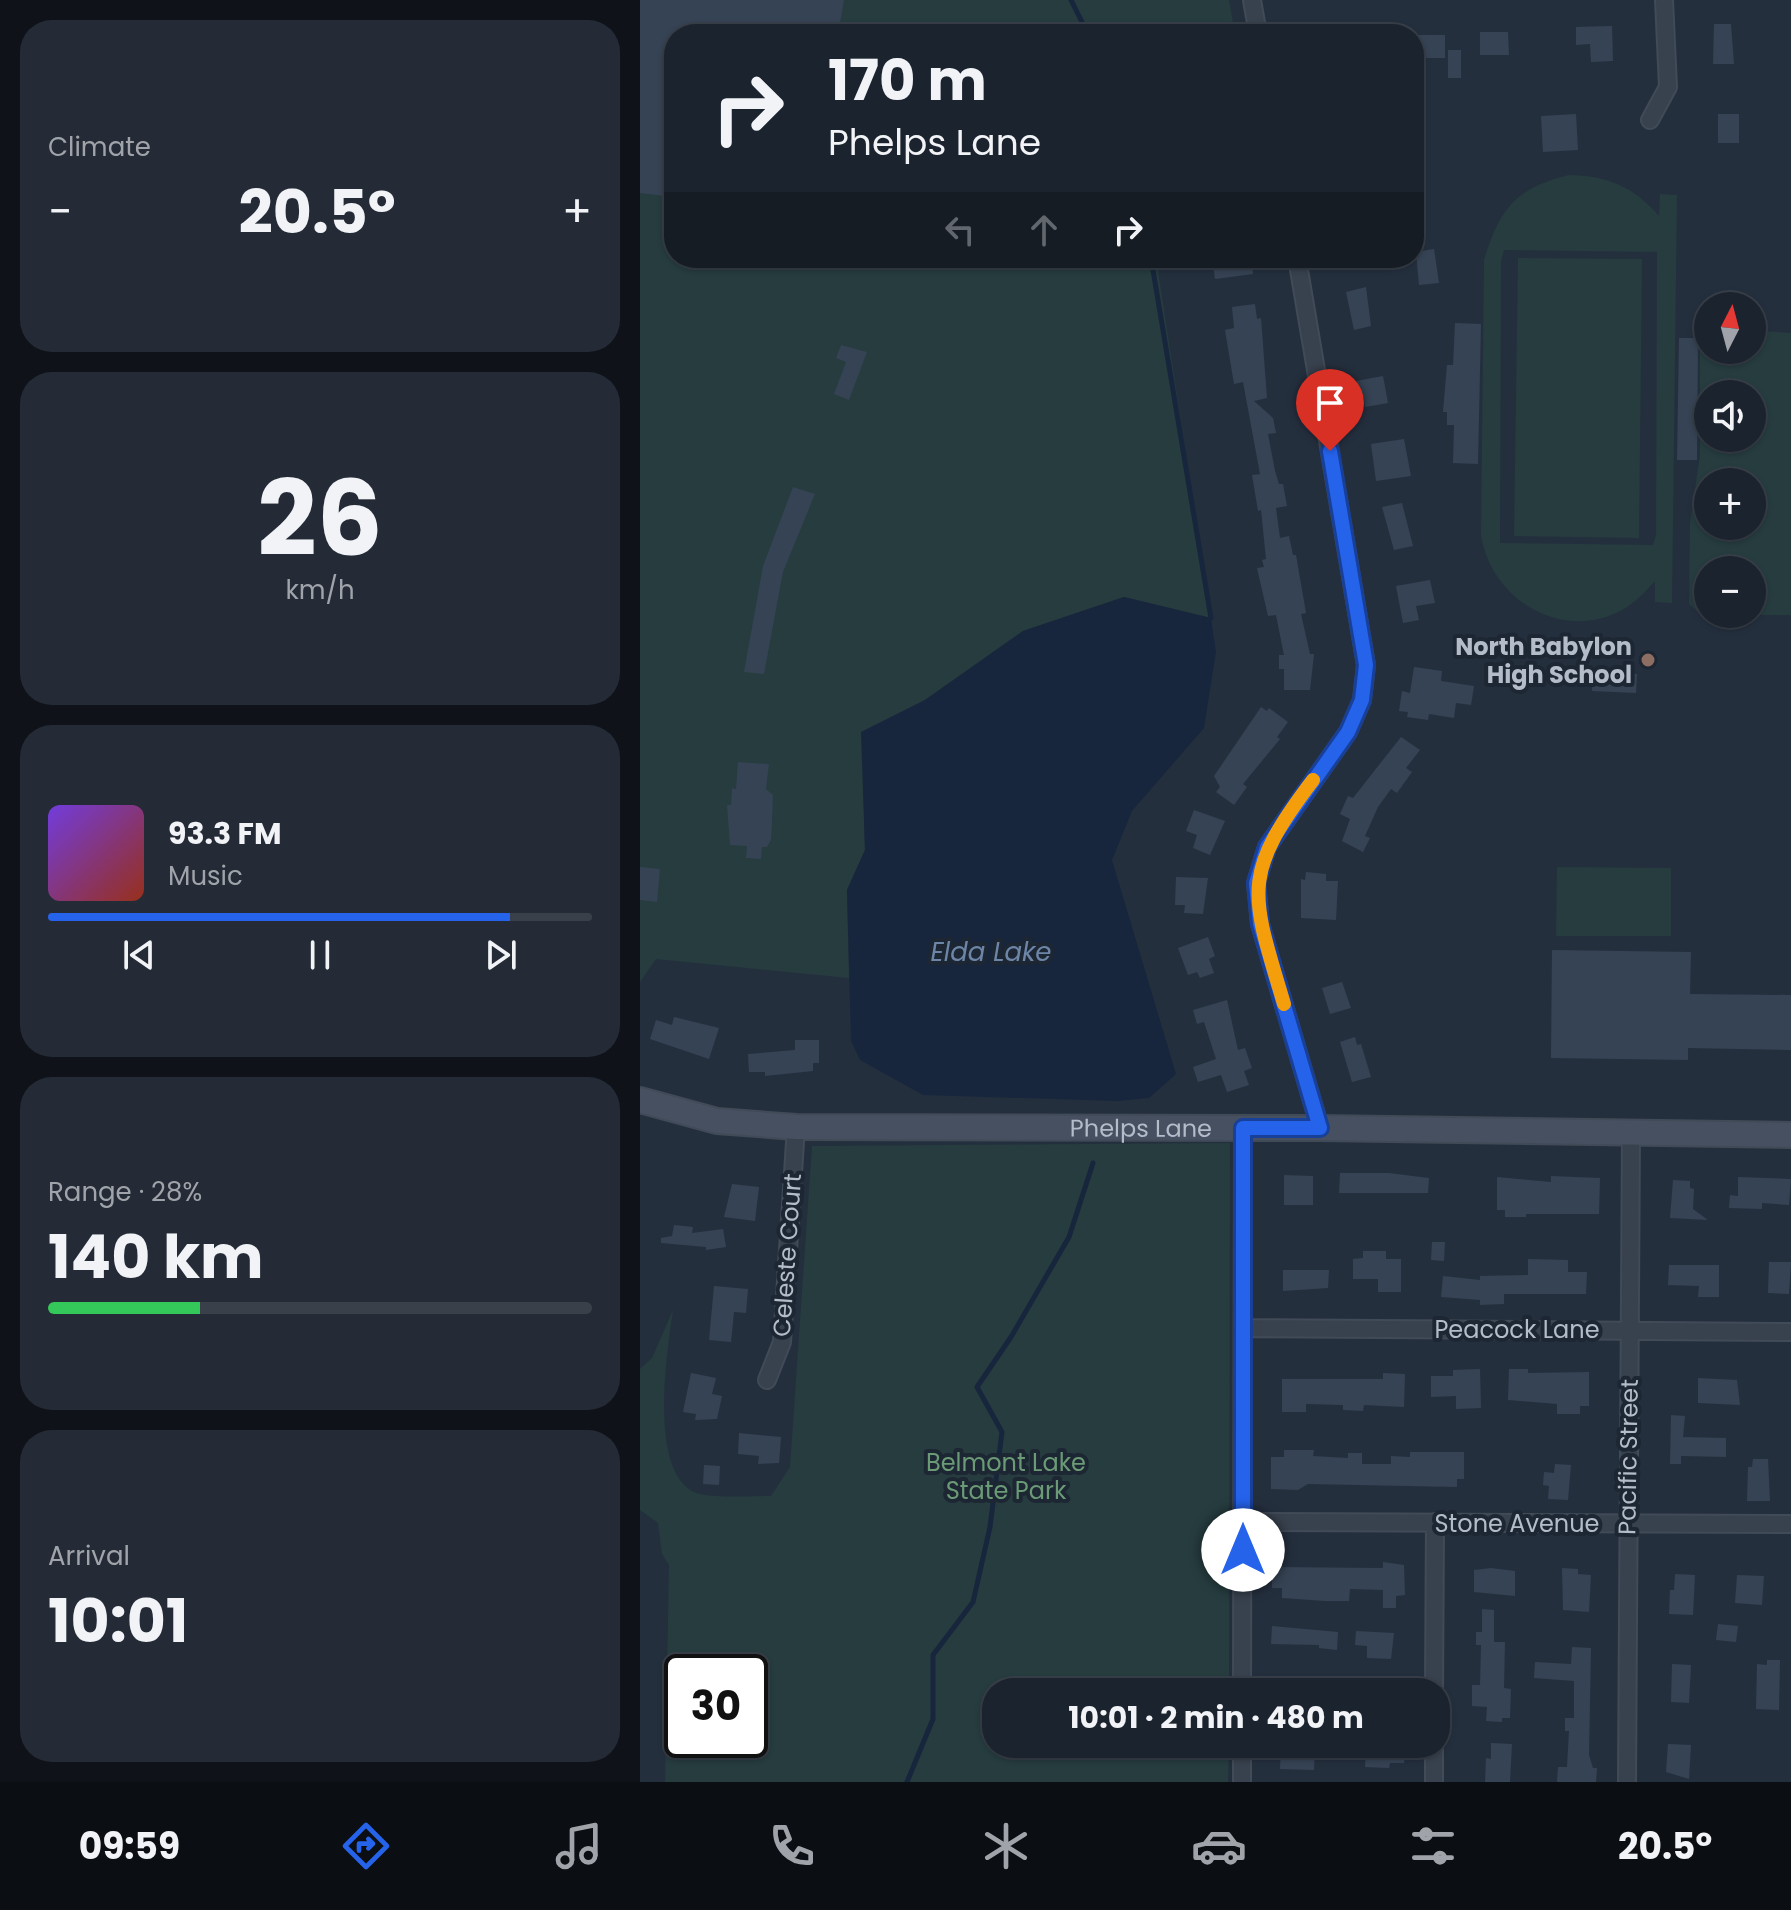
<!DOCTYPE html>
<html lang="en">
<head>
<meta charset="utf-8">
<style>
	:root { --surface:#1b232e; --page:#242b36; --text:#f1f3f6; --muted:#a0a4aa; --line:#39404a; --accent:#2563eb }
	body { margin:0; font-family:Poppins,sans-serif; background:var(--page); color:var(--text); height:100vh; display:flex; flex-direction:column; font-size:30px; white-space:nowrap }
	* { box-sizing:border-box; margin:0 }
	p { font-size:26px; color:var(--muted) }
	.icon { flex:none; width:44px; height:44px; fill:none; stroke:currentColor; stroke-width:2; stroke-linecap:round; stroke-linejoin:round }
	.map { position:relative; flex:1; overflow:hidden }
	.drawer { display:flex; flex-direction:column; gap:20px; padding:20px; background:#0f1319; width:640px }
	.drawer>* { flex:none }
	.banner { position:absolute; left:24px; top:24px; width:760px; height:244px; border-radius:32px; box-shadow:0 2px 6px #0004,0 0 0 2px var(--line); background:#1b232e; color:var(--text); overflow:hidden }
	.needle { width:52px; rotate:6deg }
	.fabs { position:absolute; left:1054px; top:292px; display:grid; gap:16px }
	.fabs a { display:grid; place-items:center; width:72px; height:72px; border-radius:50%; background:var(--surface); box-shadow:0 2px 6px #0004,0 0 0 2px var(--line); font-size:40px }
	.speed { position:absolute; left:24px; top:1654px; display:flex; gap:16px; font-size:40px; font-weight:700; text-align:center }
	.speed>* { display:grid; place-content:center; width:104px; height:104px; border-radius:50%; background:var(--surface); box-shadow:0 2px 6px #0004,0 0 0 2px var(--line); line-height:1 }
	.speed .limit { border:4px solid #111; border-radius:12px; background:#fff; color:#111 }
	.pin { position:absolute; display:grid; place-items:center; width:68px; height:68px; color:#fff; margin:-82px -34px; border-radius:50% 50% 50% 0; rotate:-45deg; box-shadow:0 0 8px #0007 }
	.pin .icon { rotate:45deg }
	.me { position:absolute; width:88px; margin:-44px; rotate:0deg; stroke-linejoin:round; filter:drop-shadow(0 0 6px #0008) }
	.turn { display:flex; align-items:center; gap:28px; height:168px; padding:0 32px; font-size:36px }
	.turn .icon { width:104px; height:104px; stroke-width:2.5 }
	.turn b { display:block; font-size:56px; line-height:68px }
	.lanes { display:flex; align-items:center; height:76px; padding:0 32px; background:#0003; justify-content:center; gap:40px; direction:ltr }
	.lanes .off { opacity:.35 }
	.big { font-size:60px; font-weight:700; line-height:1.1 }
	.drawer .widget { flex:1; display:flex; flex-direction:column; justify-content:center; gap:12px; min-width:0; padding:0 28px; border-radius:32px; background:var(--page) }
	.drawer .dial { align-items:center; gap:0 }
	.dial b { font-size:104px; line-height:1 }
	.song { display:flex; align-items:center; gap:24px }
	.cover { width:96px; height:96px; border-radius:12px; background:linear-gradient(135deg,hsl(260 70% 55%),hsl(10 70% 35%)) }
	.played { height:8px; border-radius:4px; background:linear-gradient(90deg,var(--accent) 85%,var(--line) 85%) }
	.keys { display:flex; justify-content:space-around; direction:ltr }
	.heat { display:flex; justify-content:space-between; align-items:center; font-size:44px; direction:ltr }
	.charge { height:12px; border-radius:6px; background:linear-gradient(90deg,#34c759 28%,var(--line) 0) }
	.trip { position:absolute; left:342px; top:1678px; width:468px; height:80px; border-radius:32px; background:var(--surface); box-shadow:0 2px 6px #0004,0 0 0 2px var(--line); font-weight:700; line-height:80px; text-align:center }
	.dock { display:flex; height:128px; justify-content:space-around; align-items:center; background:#0b0e12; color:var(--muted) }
	.dock .icon { width:56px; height:56px }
	.dock .on { color:var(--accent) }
	.dock b { font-size:36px; color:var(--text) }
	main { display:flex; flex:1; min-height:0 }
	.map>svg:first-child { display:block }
	.green { fill:#263c3f; fill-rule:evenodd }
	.water { fill:#17263c }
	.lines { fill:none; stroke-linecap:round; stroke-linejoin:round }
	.stream { stroke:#17263c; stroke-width:5 }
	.building { fill:#364354 }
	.street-casing { stroke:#414a57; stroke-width:20 }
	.secondary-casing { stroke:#414a57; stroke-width:28 }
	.street { stroke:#38414e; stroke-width:16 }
	.secondary { stroke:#465061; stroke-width:24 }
	.route-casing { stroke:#184099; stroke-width:20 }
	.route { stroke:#2563eb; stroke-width:14 }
	.slow { stroke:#f59e0b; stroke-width:14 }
	.education-dot { fill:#8d6e63; stroke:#1d2633; stroke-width:3 }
	.labels { text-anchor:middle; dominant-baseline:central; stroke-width:8; stroke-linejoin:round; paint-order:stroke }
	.poi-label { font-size:24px; font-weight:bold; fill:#b4bcc9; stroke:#1d2633; text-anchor:end }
	.street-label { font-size:24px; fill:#b4bcc9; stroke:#1d2633 }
	.park-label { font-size:24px; fill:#6b9a76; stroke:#1d2633 }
	.water-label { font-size:26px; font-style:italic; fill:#6d86a8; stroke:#1d2633 }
</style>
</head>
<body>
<main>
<section class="drawer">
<div class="widget"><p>Climate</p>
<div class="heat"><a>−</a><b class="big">20.5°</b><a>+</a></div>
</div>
<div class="widget dial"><b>26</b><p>km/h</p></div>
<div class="widget">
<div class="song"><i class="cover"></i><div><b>93.3 FM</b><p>Music</p></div></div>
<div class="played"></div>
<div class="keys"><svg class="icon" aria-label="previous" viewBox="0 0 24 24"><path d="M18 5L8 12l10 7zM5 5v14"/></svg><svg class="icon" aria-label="pause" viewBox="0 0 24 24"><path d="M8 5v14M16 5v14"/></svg><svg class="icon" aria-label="next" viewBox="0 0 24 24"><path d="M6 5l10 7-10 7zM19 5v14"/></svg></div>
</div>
<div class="widget"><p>Range · 28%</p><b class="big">140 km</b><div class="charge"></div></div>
<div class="widget"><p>Arrival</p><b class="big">10:01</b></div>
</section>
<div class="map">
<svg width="1151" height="1782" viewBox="0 0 1151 1782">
	<rect width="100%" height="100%" fill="#242f3e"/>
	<path class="green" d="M 0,0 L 589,0 L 595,34 L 34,34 L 34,258 L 516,258 L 571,618 L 484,597 L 383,631 L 285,700 L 222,732 L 225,850 L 207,890 L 209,978 L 16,959 L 0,982 Z
		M 929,175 C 968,176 993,186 1019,216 L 1020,194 L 1037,195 L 1032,603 L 1015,602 L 1015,581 C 1005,592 996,602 982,610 C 921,643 851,599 841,535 L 844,260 C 860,209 875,188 929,175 ZM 864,250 L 1017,252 L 1016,535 L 1013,545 L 860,543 L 861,261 Z
		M 878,258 L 1002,259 L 999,538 L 874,536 Z
		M 1060,328 L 1068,329 L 1068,350 L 1112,350 L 1112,330 L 1151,333 L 1151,615 L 1061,615 L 1049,604 L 1050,522 L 1060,455 ZM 1068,394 L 1112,394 L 1112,438 L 1068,438 ZM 1068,482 L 1112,482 L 1112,526 L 1068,526 ZM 1068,570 L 1112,570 L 1112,614 L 1068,614 Z
		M 917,867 L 1031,868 L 1031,936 L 916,936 Z
		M 590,1143 L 589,1692 L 356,1692 L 356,1744 L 589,1744 L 588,1782 L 25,1782 L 29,1565 L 22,1554 L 18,1523 L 0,1510 L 0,1369 L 12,1358 L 33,1310 C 27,1352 9,1466 52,1491 C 64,1499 114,1496 131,1496 L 150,1467 L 172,1146 ZM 42,1672 L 110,1672 L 110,1740 L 42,1740 Z"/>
	<path class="water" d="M 484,597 L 571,618 L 576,652 L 564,728 L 492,811 L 472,860 L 536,1074 L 509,1098 L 478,1101 L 283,1095 L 220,1060 L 211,1041 L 207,890 L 225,850 L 221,732 L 285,700 L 383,631 Z"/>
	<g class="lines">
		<path class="stream" d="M 431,0 L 448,34
			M 511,258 L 571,618 L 566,621
			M 267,1782 L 293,1719 L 293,1655 L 333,1602 L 350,1527 L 362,1432 L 337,1387 L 371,1337 L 429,1237 L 453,1163"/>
	</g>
	<path class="building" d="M 0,0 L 204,0 L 198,34 L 34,34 L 34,197 L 0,193 Z
		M 1074,24 L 1091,24 L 1094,64 L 1073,64 Z
		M 972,26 L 973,61 L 951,62 L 950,44 L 936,45 L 936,27 Z
		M 840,32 L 868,32 L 869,55 L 840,55 Z
		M 774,35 L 805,35 L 805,58 L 774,58 Z
		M 808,50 L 821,50 L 821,78 L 808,78 Z
		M 936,114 L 938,150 L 903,152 L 901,116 Z
		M 1078,114 L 1099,114 L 1099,143 L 1078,143 Z
		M 794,249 L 799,283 L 779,285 L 776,252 Z
		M 582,258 L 611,258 L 613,274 L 575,279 L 573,265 L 583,263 Z
		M 726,287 L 731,326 L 714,330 L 706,292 Z
		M 615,304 L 617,319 L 621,318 L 627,398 L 614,401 L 633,418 L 636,433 L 628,434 L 635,471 L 639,484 L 643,484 L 647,506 L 636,508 L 640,538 L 649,536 L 653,555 L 656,555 L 666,613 L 661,614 L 670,654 L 674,654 L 670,690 L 644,690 L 644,669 L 639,669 L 639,655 L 644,655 L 636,615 L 628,616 L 617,568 L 624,567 L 622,560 L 626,559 L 621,510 L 618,511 L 612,475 L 620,474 L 603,382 L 594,384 L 585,330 L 594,328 L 592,307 Z
		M 815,323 L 841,324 L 838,464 L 813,463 L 814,425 L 807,425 L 807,412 L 803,412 L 807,365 L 813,365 Z
		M 1039,338 L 1058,338 L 1057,460 L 1037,460 Z
		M 201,345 L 227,352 L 209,400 L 194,394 L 206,362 L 196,358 Z
		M 743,376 L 748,403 L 725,407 L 724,397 L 718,398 L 716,381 Z
		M 764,439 L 771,476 L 736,481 L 731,444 Z
		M 153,487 L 175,494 L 143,572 L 124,674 L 104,672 L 123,566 Z
		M 762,503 L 773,546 L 754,550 L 742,507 Z
		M 790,580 L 795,603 L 776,606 L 779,620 L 763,623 L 756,586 Z
		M 774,667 L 802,671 L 801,681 L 834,686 L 831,705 L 816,703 L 814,718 L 789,714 L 788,720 L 767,717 L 768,712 L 759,711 L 762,691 L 770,693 Z
		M 953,672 L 997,674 L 996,693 L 952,691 Z
		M 621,707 L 627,711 L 629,708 L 648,722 L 637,737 L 640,739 L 603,784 L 607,787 L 594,805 L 576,792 L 580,787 L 574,776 Z
		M 761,737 L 780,750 L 766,768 L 772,772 L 757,793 L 751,789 L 738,807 L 725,836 L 730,838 L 723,852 L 702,841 L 710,819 L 700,814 L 708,796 L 713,798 Z
		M 98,762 L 129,764 L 126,789 L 133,795 L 132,822 L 131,840 L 127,847 L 122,847 L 121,859 L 106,858 L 107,846 L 90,845 L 87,805 L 91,805 L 92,788 L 96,789 Z
		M 554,810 L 585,821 L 570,855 L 553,848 L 557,835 L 546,831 Z
		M 0,867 L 20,869 L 17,902 L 0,900 Z
		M 666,872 L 686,874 L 686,881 L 698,881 L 696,920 L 661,918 L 661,879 L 665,880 Z
		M 536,877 L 568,878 L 563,914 L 544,913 L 545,905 L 535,905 Z
		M 568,937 L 575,956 L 569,959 L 574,973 L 560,978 L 557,972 L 548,975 L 538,948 Z
		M 912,950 L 1051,952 L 1050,994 L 1151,995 L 1151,1050 L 1048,1048 L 1048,1060 L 911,1058 Z
		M 702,982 L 711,1008 L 690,1014 L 682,988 Z
		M 587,1000 L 598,1050 L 605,1048 L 612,1068 L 604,1071 L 609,1085 L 587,1092 L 581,1075 L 558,1082 L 553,1067 L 576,1059 L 564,1022 L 557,1024 L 553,1010 Z
		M 34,1017 L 79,1028 L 69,1059 L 10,1039 L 16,1020 L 32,1025 Z
		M 715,1037 L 717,1045 L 721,1044 L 731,1077 L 712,1082 L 700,1042 Z
		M 155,1040 L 179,1040 L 179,1063 L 173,1063 L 173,1071 L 125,1076 L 125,1072 L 109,1072 L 108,1054 L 155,1050 Z
		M 700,1173 L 749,1173 L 789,1178 L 788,1193 L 699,1193 Z
		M 644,1175 L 673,1176 L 673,1205 L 644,1205 Z
		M 911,1176 L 960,1178 L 959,1214 L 886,1214 L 886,1217 L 865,1217 L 865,1210 L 857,1210 L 857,1177 L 911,1182 Z
		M 1098,1177 L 1151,1179 L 1149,1205 L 1122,1203 L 1122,1209 L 1089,1208 L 1090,1195 L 1098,1196 Z
		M 1033,1180 L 1050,1181 L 1050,1188 L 1054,1189 L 1053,1209 L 1068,1220 L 1030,1218 Z
		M 92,1184 L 119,1187 L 115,1221 L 84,1217 Z
		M 34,1225 L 53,1227 L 52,1233 L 83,1229 L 86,1247 L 66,1250 L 66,1247 L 21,1243 L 21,1238 L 32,1236 Z
		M 792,1242 L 805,1242 L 804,1261 L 791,1260 Z
		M 723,1251 L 746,1251 L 746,1259 L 761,1259 L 761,1292 L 738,1292 L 738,1279 L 713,1279 L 713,1259 L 723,1258 Z
		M 888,1259 L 928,1260 L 928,1272 L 947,1272 L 946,1294 L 864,1294 L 864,1304 L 840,1305 L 840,1300 L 801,1297 L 803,1276 L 840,1280 L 840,1276 L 888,1275 Z
		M 1129,1262 L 1151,1262 L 1149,1294 L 1128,1293 Z
		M 1029,1265 L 1079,1265 L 1079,1297 L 1058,1297 L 1059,1286 L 1028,1285 Z
		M 643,1270 L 689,1270 L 688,1288 L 643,1291 Z
		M 74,1286 L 108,1289 L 106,1313 L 94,1312 L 91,1342 L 69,1340 Z
		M 840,1369 L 841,1408 L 816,1409 L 816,1396 L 791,1397 L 791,1376 L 813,1376 L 813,1370 Z
		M 869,1369 L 888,1369 L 888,1373 L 949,1372 L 949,1406 L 940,1406 L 940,1414 L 917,1414 L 917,1404 L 868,1400 Z
		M 51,1373 L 76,1378 L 72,1394 L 82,1396 L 77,1419 L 55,1420 L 56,1414 L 43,1412 Z
		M 743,1373 L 765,1374 L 764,1407 L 724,1405 L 723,1411 L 703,1410 L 703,1405 L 666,1404 L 666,1412 L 642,1412 L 642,1379 L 743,1379 Z
		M 1058,1378 L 1097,1380 L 1100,1405 L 1058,1403 Z
		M 1031,1415 L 1045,1416 L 1043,1437 L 1086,1438 L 1086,1457 L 1041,1456 L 1041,1464 L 1030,1464 Z
		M 99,1433 L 141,1437 L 139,1463 L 118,1464 L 119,1456 L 98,1454 Z
		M 644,1450 L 674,1450 L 673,1456 L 708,1458 L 708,1453 L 722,1453 L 722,1464 L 751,1464 L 751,1456 L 770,1457 L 770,1452 L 824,1452 L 824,1479 L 817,1479 L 817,1487 L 668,1484 L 658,1490 L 631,1489 L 631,1457 L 644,1457 Z
		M 1113,1459 L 1128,1459 L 1130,1501 L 1107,1501 L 1108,1467 L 1112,1467 Z
		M 915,1464 L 931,1465 L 928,1500 L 908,1499 L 909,1486 L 903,1485 L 904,1472 L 914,1473 Z
		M 64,1465 L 80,1466 L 79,1485 L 63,1484 Z
		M 743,1562 L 764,1565 L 765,1595 L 756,1596 L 756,1608 L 743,1608 L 743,1590 L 710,1589 L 709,1601 L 685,1601 L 642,1598 L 642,1588 L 632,1588 L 632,1567 L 743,1568 Z
		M 851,1568 L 875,1571 L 875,1596 L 834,1592 L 834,1570 Z
		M 922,1568 L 938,1569 L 938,1574 L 951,1575 L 949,1612 L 923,1610 Z
		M 1035,1574 L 1055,1575 L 1053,1615 L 1029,1614 L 1030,1590 L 1034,1590 Z
		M 1097,1575 L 1124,1576 L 1122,1605 L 1095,1603 Z
		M 842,1609 L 854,1610 L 854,1642 L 865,1642 L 864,1688 L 871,1689 L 870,1718 L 862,1718 L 862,1722 L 846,1721 L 847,1707 L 832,1706 L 832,1685 L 840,1685 L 841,1645 L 836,1645 L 836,1632 L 842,1632 Z
		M 1078,1624 L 1098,1626 L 1096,1642 L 1076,1640 Z
		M 632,1626 L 698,1632 L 697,1650 L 679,1648 L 679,1645 L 631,1644 Z
		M 716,1631 L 754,1633 L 751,1659 L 727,1658 L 727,1646 L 715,1645 Z
		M 932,1647 L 951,1648 L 949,1755 L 953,1768 L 957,1768 L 956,1782 L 917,1782 L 918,1767 L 927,1767 L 929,1731 L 925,1731 L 925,1718 L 934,1718 L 934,1681 L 894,1678 L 895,1662 L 931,1664 Z
		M 1127,1660 L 1140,1660 L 1139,1710 L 1116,1709 L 1117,1664 L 1127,1665 Z
		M 1032,1664 L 1051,1665 L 1049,1703 L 1031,1702 Z
		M 851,1743 L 872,1744 L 870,1782 L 845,1782 L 846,1758 L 851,1759 Z
		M 736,1744 L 766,1744 L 764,1763 L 750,1763 L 749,1768 L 725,1767 L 726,1748 L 736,1749 Z
		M 1028,1744 L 1051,1745 L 1049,1779 L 1026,1772 Z
		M 641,1748 L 675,1749 L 674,1770 L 640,1769 Z"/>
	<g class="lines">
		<defs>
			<path id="street" d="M 612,0 L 618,34
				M 1010,120 L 1028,87 L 1024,0
				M 657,258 L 726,665 L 722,700 L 708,732 L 627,847 L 616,883 L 620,924 L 680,1128
				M 603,1328 L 1151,1332
				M 127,1380 L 142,1342 L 156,1127
				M 603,1522 L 1151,1524
				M 602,1692 L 603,1128
				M 794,1692 L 795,1522
				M 602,1782 L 602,1744
				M 794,1782 L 794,1744
				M 987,1782 L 991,1133"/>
			<g id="secondary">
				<path id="s1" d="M 0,1100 L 77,1121 L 156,1127 L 680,1128 L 1151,1135"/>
			</g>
		</defs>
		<use href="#street" class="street-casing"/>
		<use href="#secondary" class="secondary-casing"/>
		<use href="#street" class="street"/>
		<use href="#secondary" class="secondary"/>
	</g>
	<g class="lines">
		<defs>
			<path id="route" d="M 603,1550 L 603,1128 L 680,1128 L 620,924 L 616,883 L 627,847 L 708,732 L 722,700 L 726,665 L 690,451"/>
		</defs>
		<use href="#route" class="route-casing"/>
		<use href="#route" class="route"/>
		<path class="slow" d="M 644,1004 C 611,893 600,876 673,780"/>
	</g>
	<circle class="education-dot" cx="1008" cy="660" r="8"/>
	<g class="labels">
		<g class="poi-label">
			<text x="992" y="646">North Babylon<tspan x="992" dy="28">High School</tspan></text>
		</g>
		<g class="street-label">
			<text stroke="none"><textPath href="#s1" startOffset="504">Phelps Lane</textPath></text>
			<text transform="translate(147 1255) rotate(-86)">Celeste Court</text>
			<text x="877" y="1329">Peacock Lane</text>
			<text transform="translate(988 1457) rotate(-89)">Pacific Street</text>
			<text x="877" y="1523">Stone Avenue</text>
		</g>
		<g class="park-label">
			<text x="366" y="1462">Belmont Lake<tspan x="366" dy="28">State Park</tspan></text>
		</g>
		<g class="water-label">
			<text x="351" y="952">Elda Lake</text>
		</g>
	</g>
</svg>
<div class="fabs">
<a><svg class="needle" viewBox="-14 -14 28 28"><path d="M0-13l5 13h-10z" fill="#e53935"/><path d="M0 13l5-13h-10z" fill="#a0a4aa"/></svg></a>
<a><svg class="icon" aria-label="sound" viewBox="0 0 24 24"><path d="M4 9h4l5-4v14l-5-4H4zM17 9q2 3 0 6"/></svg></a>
<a>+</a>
<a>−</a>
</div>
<div class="speed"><div class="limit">30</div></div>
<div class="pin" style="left:690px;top:451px;background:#d93025"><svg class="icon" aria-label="arrive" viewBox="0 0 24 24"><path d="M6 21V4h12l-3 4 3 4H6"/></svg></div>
<svg class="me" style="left:603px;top:1550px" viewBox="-20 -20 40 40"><circle r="19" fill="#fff"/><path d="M0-13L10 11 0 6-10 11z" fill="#2563eb"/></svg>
<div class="trip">10:01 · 2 min · 480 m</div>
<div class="banner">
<div class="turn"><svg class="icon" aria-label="right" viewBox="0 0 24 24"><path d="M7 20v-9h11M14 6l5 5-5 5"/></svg><div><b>170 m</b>Phelps Lane</div></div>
<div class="lanes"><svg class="icon off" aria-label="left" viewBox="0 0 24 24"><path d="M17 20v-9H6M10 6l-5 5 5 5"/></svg><svg class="icon off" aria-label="ahead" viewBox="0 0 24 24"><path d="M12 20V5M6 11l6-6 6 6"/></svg><svg class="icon" aria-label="right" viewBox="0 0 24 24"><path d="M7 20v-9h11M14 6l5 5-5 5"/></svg></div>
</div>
</div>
</main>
<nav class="dock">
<b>09:59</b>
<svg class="icon on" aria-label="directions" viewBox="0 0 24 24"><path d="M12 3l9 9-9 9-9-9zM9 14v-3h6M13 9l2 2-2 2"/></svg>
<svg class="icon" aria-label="music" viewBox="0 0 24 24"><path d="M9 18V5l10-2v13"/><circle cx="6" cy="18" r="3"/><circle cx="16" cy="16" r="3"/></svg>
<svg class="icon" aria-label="phone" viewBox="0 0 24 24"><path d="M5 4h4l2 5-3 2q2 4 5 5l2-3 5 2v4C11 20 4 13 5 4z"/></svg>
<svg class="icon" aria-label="climate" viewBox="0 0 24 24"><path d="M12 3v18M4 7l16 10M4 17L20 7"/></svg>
<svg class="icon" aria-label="car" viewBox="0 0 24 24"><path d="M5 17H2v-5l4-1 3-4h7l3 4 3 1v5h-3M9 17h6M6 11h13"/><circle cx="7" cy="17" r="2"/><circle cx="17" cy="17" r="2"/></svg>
<svg class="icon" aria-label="filters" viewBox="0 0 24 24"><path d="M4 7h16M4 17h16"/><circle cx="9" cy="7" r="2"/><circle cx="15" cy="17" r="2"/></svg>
<b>20.5°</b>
</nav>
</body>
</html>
